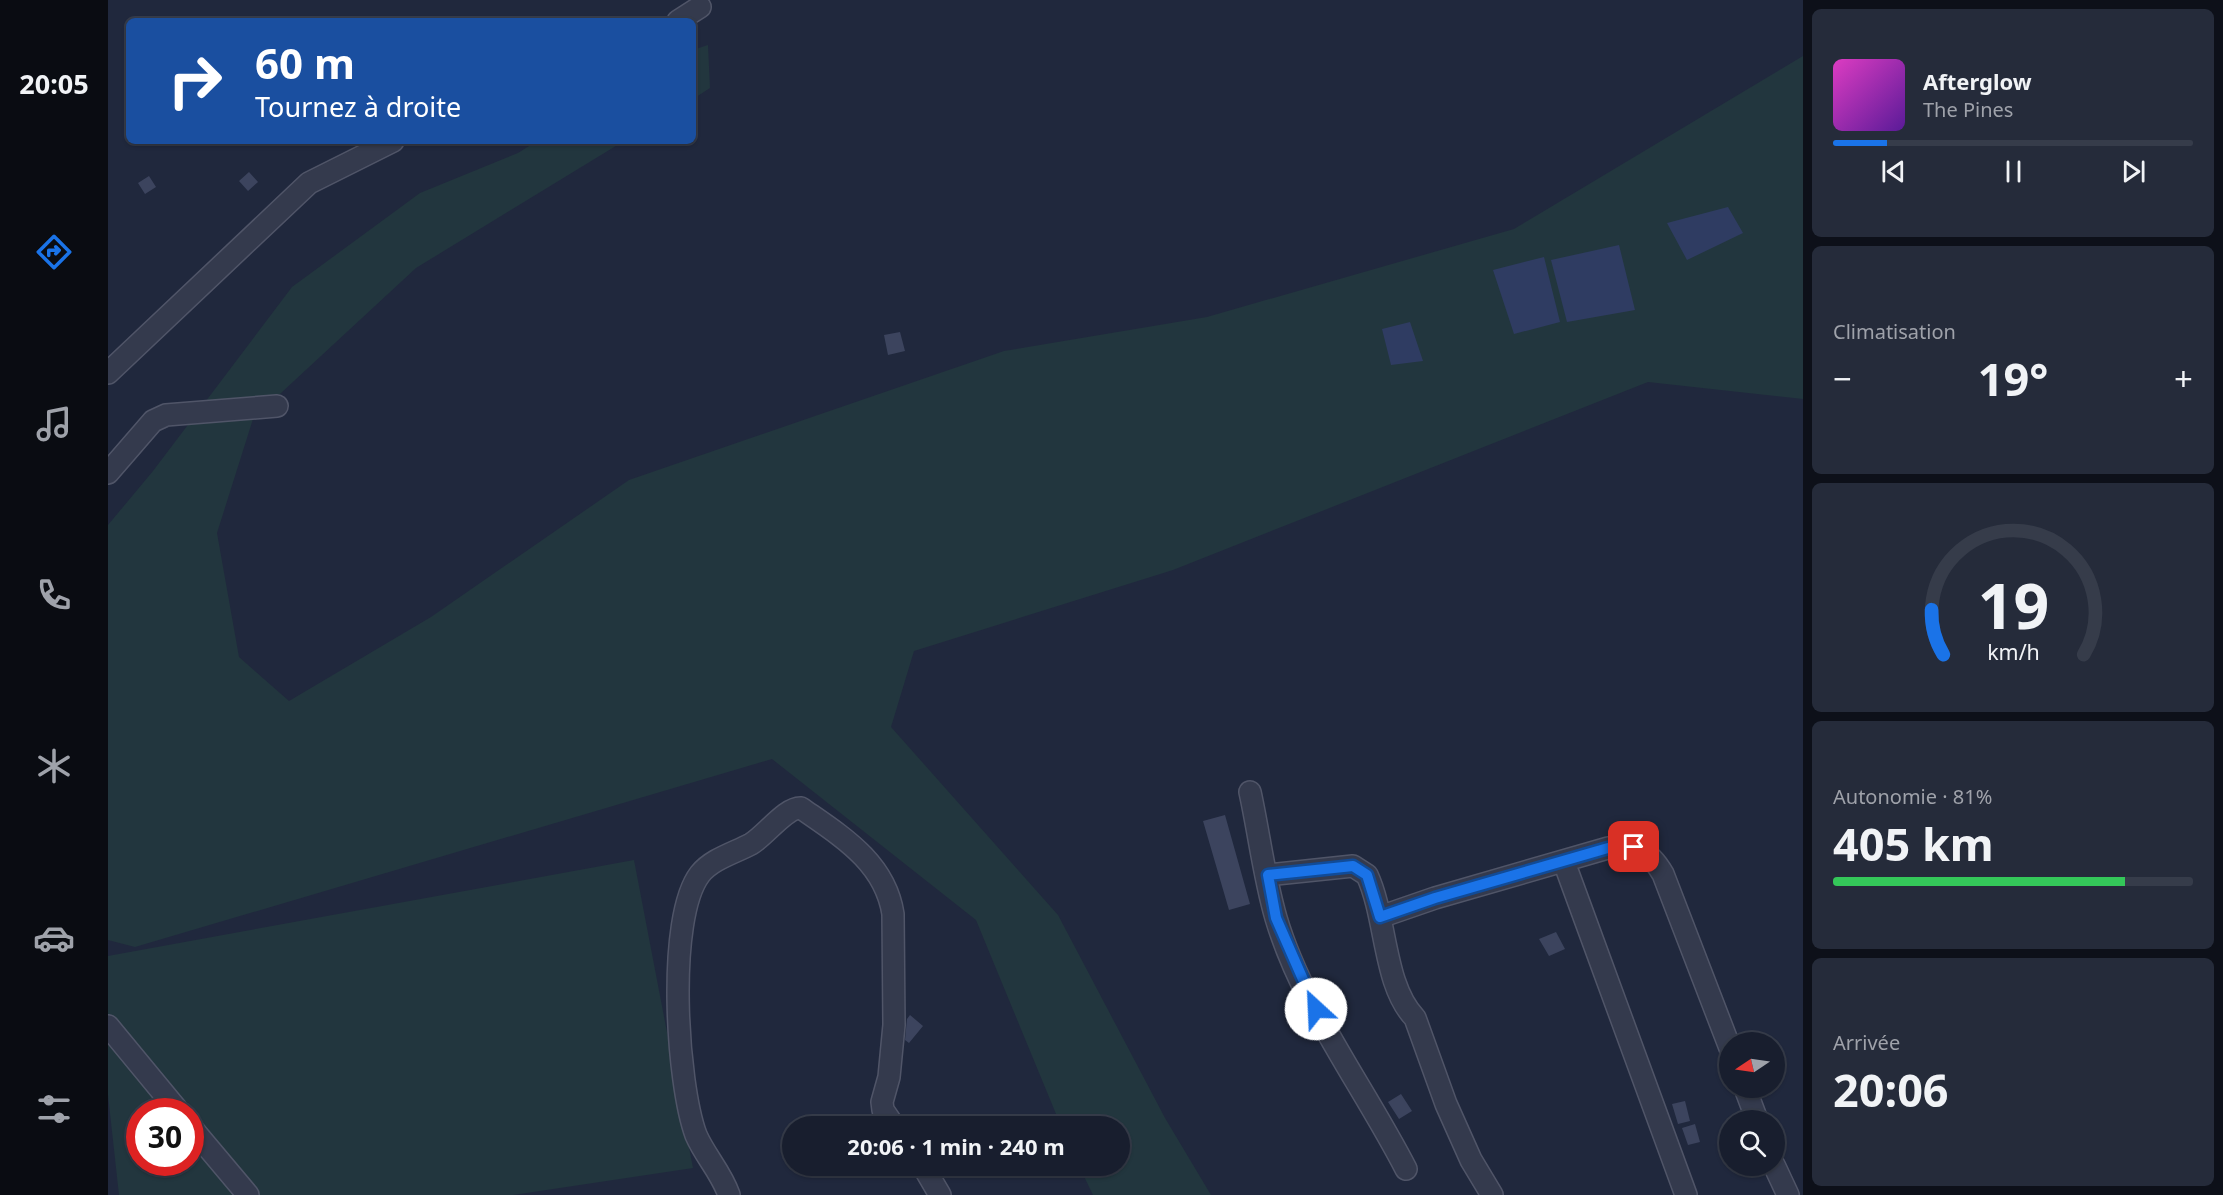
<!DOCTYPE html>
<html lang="fr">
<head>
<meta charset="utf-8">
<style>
	:root { --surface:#181e2e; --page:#252b3a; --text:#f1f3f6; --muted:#9fa2aa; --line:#363c4a; --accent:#1a73e8 }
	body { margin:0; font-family:"Noto Sans",sans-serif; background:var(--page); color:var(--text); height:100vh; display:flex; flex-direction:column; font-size:22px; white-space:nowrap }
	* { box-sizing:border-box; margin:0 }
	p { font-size:20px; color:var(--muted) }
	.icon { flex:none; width:33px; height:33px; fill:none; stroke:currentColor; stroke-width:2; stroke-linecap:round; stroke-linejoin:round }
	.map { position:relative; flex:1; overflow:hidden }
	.side { display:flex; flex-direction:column; gap:9px; padding:9px; background:#0d1019; width:420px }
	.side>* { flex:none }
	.top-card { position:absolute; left:18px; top:18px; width:570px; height:126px; border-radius:9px; box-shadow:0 2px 4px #0004,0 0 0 2px var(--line); background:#1a4fa0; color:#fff; overflow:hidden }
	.needle { width:39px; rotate:257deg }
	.buttons { position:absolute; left:1611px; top:1032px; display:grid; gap:12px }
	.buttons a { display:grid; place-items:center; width:66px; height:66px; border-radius:50%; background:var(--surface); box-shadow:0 2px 4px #0004,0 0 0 2px var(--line); font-size:30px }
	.speed { position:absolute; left:18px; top:1098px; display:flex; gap:12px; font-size:30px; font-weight:700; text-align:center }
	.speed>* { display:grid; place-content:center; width:78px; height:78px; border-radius:50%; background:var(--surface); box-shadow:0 2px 4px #0004,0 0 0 2px var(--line); line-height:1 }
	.speed .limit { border:9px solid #d22; background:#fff; color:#111 }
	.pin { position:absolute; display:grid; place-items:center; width:51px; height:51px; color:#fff; margin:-26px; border-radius:12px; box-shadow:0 3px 9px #0006 }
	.me { position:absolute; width:66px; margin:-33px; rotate:335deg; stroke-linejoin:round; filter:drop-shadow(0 0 4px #0008) }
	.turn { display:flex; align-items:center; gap:21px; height:126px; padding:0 30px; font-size:27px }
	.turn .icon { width:78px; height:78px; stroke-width:2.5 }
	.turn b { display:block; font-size:42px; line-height:51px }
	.big { font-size:45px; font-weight:700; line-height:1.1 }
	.side .card { flex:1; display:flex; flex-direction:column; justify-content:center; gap:9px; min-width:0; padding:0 21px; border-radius:9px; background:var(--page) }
	.side .dial { align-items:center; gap:0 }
	.dial svg { height:156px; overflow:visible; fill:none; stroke:var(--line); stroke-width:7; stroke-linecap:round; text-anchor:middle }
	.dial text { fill:var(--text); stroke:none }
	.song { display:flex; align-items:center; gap:18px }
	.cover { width:72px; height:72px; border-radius:9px; background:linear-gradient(135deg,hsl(310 70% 55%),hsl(270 70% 35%)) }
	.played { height:6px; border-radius:3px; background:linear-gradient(90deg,var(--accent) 15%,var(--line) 15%) }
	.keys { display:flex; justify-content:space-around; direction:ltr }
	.heat { display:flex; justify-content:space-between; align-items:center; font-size:33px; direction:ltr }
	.charge { height:9px; border-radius:4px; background:linear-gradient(90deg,#34c759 81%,var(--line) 0) }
	.trip { position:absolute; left:674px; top:1116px; width:348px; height:60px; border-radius:30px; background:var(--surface); box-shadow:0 2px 4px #0004,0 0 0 2px var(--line); font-weight:700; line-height:60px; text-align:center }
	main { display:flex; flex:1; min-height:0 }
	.menu { display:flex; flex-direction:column; width:108px; justify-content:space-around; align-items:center; background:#0a0c12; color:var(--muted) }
	.menu .icon { width:42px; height:42px }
	.menu .selected { color:var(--accent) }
	.menu b { font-size:27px; color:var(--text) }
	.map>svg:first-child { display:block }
	.green { fill:#22363e; fill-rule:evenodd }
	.water { fill:#2f3c62 }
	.building { fill:#3c445e }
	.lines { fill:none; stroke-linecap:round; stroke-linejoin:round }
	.minor-casing { stroke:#505568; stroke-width:24 }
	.minor { stroke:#343a4d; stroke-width:21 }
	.route-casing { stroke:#114b97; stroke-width:15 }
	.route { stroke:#1a73e8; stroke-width:10 }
</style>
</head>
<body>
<main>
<nav class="menu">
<b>20:05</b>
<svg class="icon selected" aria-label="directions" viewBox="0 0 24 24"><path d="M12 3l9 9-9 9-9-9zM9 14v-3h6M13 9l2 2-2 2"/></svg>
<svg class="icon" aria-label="music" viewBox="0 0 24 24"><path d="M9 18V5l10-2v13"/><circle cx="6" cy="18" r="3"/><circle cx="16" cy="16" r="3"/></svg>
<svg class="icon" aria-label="phone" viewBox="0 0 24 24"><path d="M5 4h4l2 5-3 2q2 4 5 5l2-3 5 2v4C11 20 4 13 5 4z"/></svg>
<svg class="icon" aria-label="climate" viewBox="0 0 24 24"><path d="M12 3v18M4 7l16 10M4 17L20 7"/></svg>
<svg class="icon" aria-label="car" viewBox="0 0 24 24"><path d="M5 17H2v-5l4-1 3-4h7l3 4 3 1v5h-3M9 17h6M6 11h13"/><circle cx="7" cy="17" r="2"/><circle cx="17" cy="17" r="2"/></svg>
<svg class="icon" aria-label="filters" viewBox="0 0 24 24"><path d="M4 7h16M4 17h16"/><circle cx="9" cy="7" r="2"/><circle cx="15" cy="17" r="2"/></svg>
</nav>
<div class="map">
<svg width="1695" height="1195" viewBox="0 0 1695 1195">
	<rect width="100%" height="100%" fill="#20283d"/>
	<path class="green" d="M 600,45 L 602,88 L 585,99 L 585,50 Z
		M 1695,56 L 1695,399 L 1540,382 L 1065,570 L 806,651 L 783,727 L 950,915 L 1057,1118 L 1103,1195 L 985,1195 L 971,1166 L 1011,1166 L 1011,1126 L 953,1126 L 868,920 L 664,759 L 27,947 L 0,940 L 0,525 L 45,471 L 184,287 L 312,193 L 410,153 L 429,141 L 516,141 L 308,268 L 145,419 L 109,533 L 131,657 L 181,701 L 323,617 L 521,480 L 896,351 L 1099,317 L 1406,229 Z
		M 526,860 L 585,1168 L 405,1195 L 11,1195 L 0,1095 L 0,956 ZM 32,1112 L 82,1112 L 82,1162 L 32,1162 Z"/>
	<path class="water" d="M 1620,207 L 1635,233 L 1579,260 L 1559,223 Z
		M 1511,245 L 1527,310 L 1459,322 L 1443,260 Z
		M 1436,257 L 1452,322 L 1406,334 L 1385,270 Z
		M 1302,322 L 1315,361 L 1283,365 L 1274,329 Z"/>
	<path class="building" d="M 141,172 L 150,182 L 140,191 L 131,181 Z
		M 41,176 L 48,187 L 37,194 L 30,183 Z
		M 792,332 L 797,351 L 780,355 L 776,335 Z
		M 1117,815 L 1142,904 L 1121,910 L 1095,821 Z
		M 1448,932 L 1457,949 L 1441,956 L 1431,939 Z
		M 802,1015 L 815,1026 L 801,1043 L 797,1040 L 799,1019 Z
		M 1293,1094 L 1304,1111 L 1291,1119 L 1280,1102 Z
		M 1577,1101 L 1582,1121 L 1570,1124 L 1564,1104 Z
		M 1587,1124 L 1592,1142 L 1580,1145 L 1574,1128 Z"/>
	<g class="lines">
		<defs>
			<path id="minor" d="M 570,21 L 592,7
				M 0,373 L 201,183 L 285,141
				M 0,473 L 45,421 L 58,415 L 169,406
				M 1142,792 C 1151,833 1156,877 1168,918 C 1194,1006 1256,1087 1298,1169
				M 1456,862 L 1578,1195
				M 1160,875 L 1245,866 L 1259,875 C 1279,918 1275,985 1307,1018 L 1338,1104 L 1363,1160 L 1384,1195
				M 1272,917 L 1327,898 L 1500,848 C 1528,847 1540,848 1555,874 L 1622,1048
				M 0,1026 L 71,1112
				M 1637,1088 L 1649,1120
				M 82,1126 L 140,1195
				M 1666,1165 L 1680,1195
				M 815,1166 L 832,1195
				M 621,1195 C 613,1172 597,1156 588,1135 C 569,1084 558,918 592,874 C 604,859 626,853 643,844 C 658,835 678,807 693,808 C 733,836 777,862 785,914 L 786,1025 L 781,1077 L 774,1102 L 775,1110 L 786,1126"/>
		</defs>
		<use href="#minor" class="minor-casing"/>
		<use href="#minor" class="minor"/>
	</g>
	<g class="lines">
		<defs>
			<path id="route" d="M 1208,1009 L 1168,918 L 1160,875 L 1245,866 L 1259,875 L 1272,917 L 1327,898 L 1500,848 L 1526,847"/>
		</defs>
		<use href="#route" class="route-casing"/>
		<use href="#route" class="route"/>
	</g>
</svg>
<div class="buttons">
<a><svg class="needle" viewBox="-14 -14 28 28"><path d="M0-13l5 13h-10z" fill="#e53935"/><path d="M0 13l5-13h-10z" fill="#9fa2aa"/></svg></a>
<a><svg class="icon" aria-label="search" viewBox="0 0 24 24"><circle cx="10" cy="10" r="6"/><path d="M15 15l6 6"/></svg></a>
</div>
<div class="speed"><div class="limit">30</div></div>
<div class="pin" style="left:1526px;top:847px;background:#d93025"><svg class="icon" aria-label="arrive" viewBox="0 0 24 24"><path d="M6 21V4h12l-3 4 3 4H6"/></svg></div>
<svg class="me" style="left:1208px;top:1009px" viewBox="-20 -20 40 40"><circle r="19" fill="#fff"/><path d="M0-13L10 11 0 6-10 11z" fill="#1a73e8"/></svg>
<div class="trip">20:06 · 1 min · 240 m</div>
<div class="top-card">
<div class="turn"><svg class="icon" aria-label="right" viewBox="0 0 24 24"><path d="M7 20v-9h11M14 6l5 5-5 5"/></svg><div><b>60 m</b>Tournez à droite</div></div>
</div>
</div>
<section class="side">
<div class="card">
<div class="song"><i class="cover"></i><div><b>Afterglow</b><p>The Pines</p></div></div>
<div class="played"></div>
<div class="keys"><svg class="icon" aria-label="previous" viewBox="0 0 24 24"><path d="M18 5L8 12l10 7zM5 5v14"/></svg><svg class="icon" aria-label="pause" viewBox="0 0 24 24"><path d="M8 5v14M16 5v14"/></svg><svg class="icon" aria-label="next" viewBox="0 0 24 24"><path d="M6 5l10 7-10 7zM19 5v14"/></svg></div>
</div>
<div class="card"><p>Climatisation</p>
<div class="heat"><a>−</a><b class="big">19°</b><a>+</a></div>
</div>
<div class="card dial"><svg viewBox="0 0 100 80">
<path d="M14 69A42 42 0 1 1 86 69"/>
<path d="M14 69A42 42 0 0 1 8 46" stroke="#1a73e8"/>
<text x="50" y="56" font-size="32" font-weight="700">19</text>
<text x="50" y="72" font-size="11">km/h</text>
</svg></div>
<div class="card"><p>Autonomie · 81%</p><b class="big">405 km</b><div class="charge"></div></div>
<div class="card"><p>Arrivée</p><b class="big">20:06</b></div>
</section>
</main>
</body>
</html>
